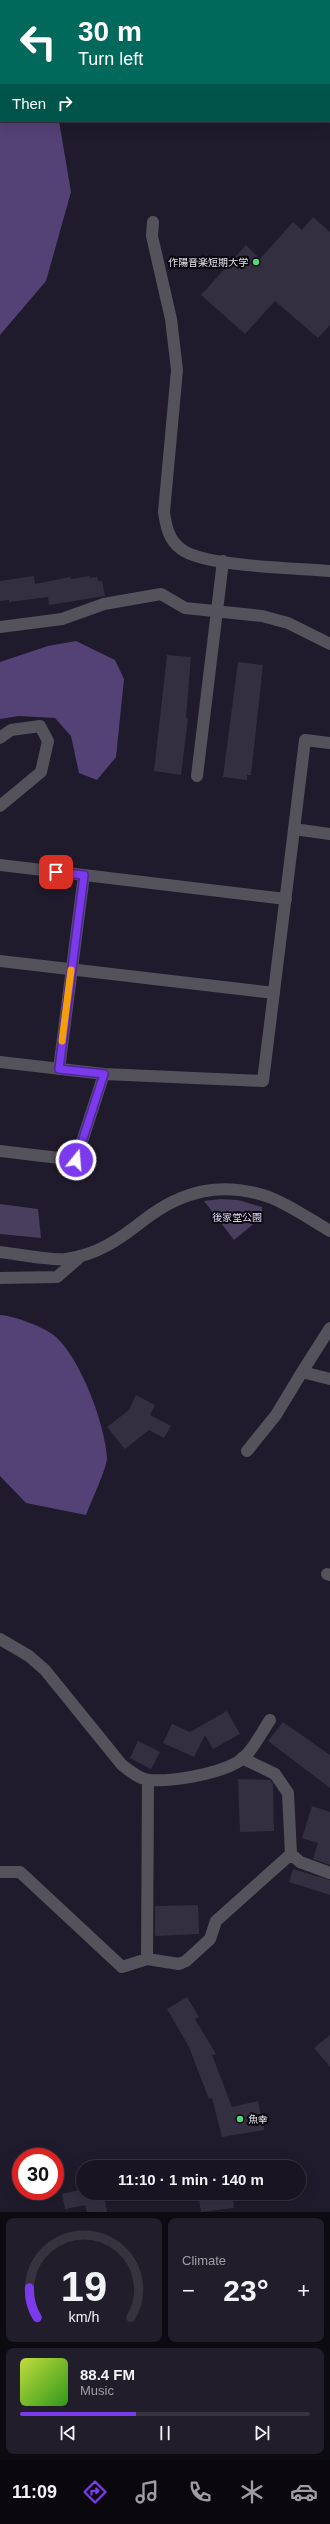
<!DOCTYPE html>
<html lang="en">
<head>
<meta charset="utf-8">
<style>
	:root { --surface:#181421; --page:#211d2a; --text:#f1f3f6; --muted:#9f9ea5; --line:#36333f; --accent:#7c3aed }
	body { margin:0; font-family:Arial,"Noto Sans JP",sans-serif; background:var(--page); color:var(--text); height:100vh; display:flex; flex-direction:column; font-size:15px; white-space:nowrap }
	* { box-sizing:border-box; margin:0 }
	p { font-size:13px; color:var(--muted) }
	.icon { flex:none; width:22px; height:22px; fill:none; stroke:currentColor; stroke-width:2; stroke-linecap:round; stroke-linejoin:round }
	.map { position:relative; height:2212px; overflow:hidden }
	.panel { display:flex; flex-direction:column; gap:6px; padding:6px; background:#0d0b12; flex:1 }
	.panel>* { flex:none }
	.guide { position:absolute; left:0px; top:0px; width:330px; height:122px; box-shadow:0 4px 16px #0002,0 0 0 1px var(--line); background:#00695c; color:#fff; overflow:hidden }
	.speed { position:absolute; left:12px; top:2148px; display:flex; gap:8px; font-size:20px; font-weight:700; text-align:center }
	.speed>* { display:grid; place-content:center; width:52px; height:52px; border-radius:50%; background:var(--surface); box-shadow:0 4px 16px #0002,0 0 0 1px var(--line); line-height:1 }
	.speed .limit { border:6px solid #d22; background:#fff; color:#111 }
	.pin { position:absolute; display:grid; place-items:center; width:34px; height:34px; color:#fff; margin:-17px; border-radius:8px; box-shadow:0 2px 6px #0006 }
	.me { position:absolute; width:44px; margin:-22px; rotate:17deg; stroke-linejoin:round; filter:drop-shadow(0 0 3px #0008) }
	.turn { display:flex; align-items:center; gap:14px; height:84px; padding:0 12px; font-size:18px }
	.turn .icon { width:52px; height:52px; stroke-width:2.5 }
	.turn b { display:block; font-size:28px; line-height:34px }
	.then { display:flex; align-items:center; height:38px; padding:0 12px; background:#0003; gap:8px; font-size:15px }
	.big { font-size:30px; font-weight:800; line-height:1.1 }
	.panel .widget { flex:1; display:flex; flex-direction:column; justify-content:center; gap:6px; min-width:0; padding:0 14px; border-radius:8px; background:var(--page) }
	.panel .dial { align-items:center; gap:0 }
	.dial svg { height:104px; overflow:visible; fill:none; stroke:var(--line); stroke-width:7; stroke-linecap:round; text-anchor:middle }
	.dial text { fill:var(--text); stroke:none }
	.song { display:flex; align-items:center; gap:12px }
	.cover { width:48px; height:48px; border-radius:6px; background:linear-gradient(135deg,hsl(70 70% 55%),hsl(110 70% 35%)) }
	.played { height:4px; border-radius:2px; background:linear-gradient(90deg,var(--accent) 40%,var(--line) 40%) }
	.keys { display:flex; justify-content:space-around; direction:ltr }
	.heat { display:flex; justify-content:space-between; align-items:center; font-size:22px; direction:ltr }
	.panel .tiles { flex:1; display:grid; gap:6px; grid-template-columns:1fr 1fr }
	.widget:last-child { grid-column:span 2 }
	.trip { position:absolute; left:76px; top:2160px; width:230px; height:40px; border-radius:20px; background:var(--surface); box-shadow:0 4px 16px #0002,0 0 0 1px var(--line); font-weight:800; line-height:40px; text-align:center }
	.tabs { display:flex; height:64px; justify-content:space-around; align-items:center; background:#0a080d; color:var(--muted) }
	.tabs .icon { width:28px; height:28px }
	.tabs .selected { color:var(--accent) }
	.tabs b { font-size:18px; color:var(--text) }
	.map>svg:first-child { display:block }
	.green { fill:#483e5d }
	.forest { fill:#544176 }
	.building { fill:#332e40 }
	.lines { fill:none; stroke-linecap:round; stroke-linejoin:round }
	.minor { stroke:#54525a; stroke-width:12 }
	.route-casing { stroke:#51269a; stroke-width:10 }
	.route { stroke:#7c3aed; stroke-width:7 }
	.slow { stroke:#f59e0b; stroke-width:7 }
	.poi-dot { fill:#51d674; stroke:#09070e; stroke-width:1.5 }
	.labels { text-anchor:middle; dominant-baseline:central; stroke-width:4; stroke-linejoin:round; paint-order:stroke }
	.poi-label { font-size:10px; fill:#e8e5f1; stroke:#09070e; text-anchor:end }
	.park-label { font-size:10px; fill:#e2d8fa; stroke:#09070e }
</style>
</head>
<body>
<div class="map">
<svg width="330" height="2212" viewBox="0 0 330 2212">
	<rect width="100%" height="100%" fill="#201b2c"/>
	<path class="green" d="M 221,1199 L 238,1200 L 262,1207 L 262,1217 L 234,1240 L 204,1201 Z
		M 0,1204 L 38,1209 L 41,1238 L 0,1234 Z"/>
	<path class="forest" d="M 0,75 L 1,121 L 59,121 L 71,192 L 46,281 L 0,335 Z
		M 76,641 L 115,660 L 124,679 L 116,757 L 97,780 L 79,773 L 71,736 L 55,718 L 19,716 L 0,719 L 0,662 L 48,646 Z
		M 0,1315 C 12,1315 47,1328 56,1337 C 81,1360 105,1424 107,1458 C 107,1468 90,1504 86,1515 L 26,1503 L 0,1476 Z"/>
	<path class="building" d="M 313,217 L 330,232 L 330,325 L 318,338 L 275,301 L 245,334 L 201,295 L 246,245 L 260,259 L 293,222 L 302,230 Z
		M 34,576 L 35,584 L 70,577 L 71,579 L 90,576 L 90,578 L 97,577 L 98,581 L 102,581 L 105,596 L 49,605 L 48,597 L 9,602 L 9,600 L 0,601 L 0,581 Z
		M 167,655 L 191,657 L 186,718 L 188,718 L 181,775 L 154,771 Z
		M 238,662 L 263,665 L 251,775 L 247,775 L 247,780 L 223,777 Z
		M 136,1395 L 155,1405 L 150,1415 L 171,1426 L 164,1438 L 149,1430 L 125,1449 L 107,1427 L 129,1410 Z
		M 227,1711 L 240,1734 L 213,1749 L 205,1735 L 194,1757 L 163,1743 L 172,1724 L 190,1732 Z
		M 283,1722 L 330,1755 L 330,1788 L 268,1741 Z
		M 138,1741 L 160,1752 L 151,1769 L 130,1758 Z
		M 238,1779 L 270,1780 L 273,1784 L 274,1831 L 240,1832 Z
		M 312,1806 L 330,1812 L 330,1865 L 313,1859 L 318,1843 L 302,1838 Z
		M 293,1869 L 330,1880 L 330,1895 L 289,1882 Z
		M 198,1905 L 199,1934 L 155,1936 L 155,1906 Z
		M 187,1997 L 199,2017 L 195,2019 L 216,2054 L 212,2055 L 232,2107 L 258,2101 L 264,2130 L 222,2137 L 212,2098 L 209,2099 L 189,2047 L 167,2009 Z
		M 330,2035 L 330,2067 L 314,2048 Z
		M 80,2190 L 83,2190 L 83,2193 L 110,2193 L 110,2199 L 105,2201 L 107,2212 L 87,2212 L 85,2205 L 65,2209 L 62,2194 Z
		M 198,2193 L 232,2193 L 234,2208 L 201,2212 Z"/>
	<g class="lines">
		<path class="minor" d="M 153,222 L 152,236 L 171,319 L 177,370 L 164,512 C 166,527 169,540 181,549 C 204,567 298,568 330,571
			M 0,627 L 62,619 L 104,604 L 161,594 L 185,608 L 262,616 L 288,623 L 330,644
			M 0,738 L 11,730 L 40,726 L 48,741 L 41,772 L 0,806
			M 197,776 L 223,561
			M 294,829 L 330,834
			M 0,865 L 286,899
			M 0,961 L 274,993
			M 0,1062 L 104,1074 L 263,1081 L 305,740 L 330,743
			M 59,1069 L 84,875
			M 0,1151 L 76,1160 L 104,1074
			M 0,1252 C 17,1254 51,1261 66,1259 C 97,1255 120,1239 144,1220 C 183,1190 222,1181 269,1197 C 290,1205 311,1220 330,1231
			M 0,1278 L 57,1277 L 80,1257
			M 330,1328 L 302,1372 L 330,1379
			M 247,1451 L 276,1415 L 302,1372
			M 327,1574 L 330,1575
			M 0,1639 L 29,1656 L 45,1670 L 122,1765 C 130,1771 139,1779 149,1780 C 172,1782 216,1774 236,1763 C 251,1755 261,1733 270,1720
			M 242,1758 L 275,1774 L 288,1793 L 291,1854
			M 0,1872 L 20,1872 L 122,1967 L 147,1959 L 148,1780
			M 147,1959 L 179,1964 L 186,1961 L 210,1939 L 216,1921 L 291,1854 L 300,1862 L 330,1873"/>
	</g>
	<g class="lines">
		<defs>
			<path id="route" d="M 56,872 L 84,875 L 59,1069 L 104,1074 L 76,1160"/>
		</defs>
		<use href="#route" class="route-casing"/>
		<use href="#route" class="route"/>
		<path class="slow" d="M 62,1041 L 71,970"/>
	</g>
	<g class="poi-dot">
		<circle cx="256" cy="262" r="4"/>
		<circle cx="240" cy="2119" r="4"/>
	</g>
	<g class="labels">
		<g class="poi-label">
			<text x="248" y="262">作陽音楽短期大学</text>
			<text x="248" y="2119" text-anchor="start">魚幸</text>
		</g>
		<g class="park-label">
			<text x="237" y="1217">後家堂公園</text>
		</g>
	</g>
</svg>
<div class="speed"><div class="limit">30</div></div>
<div class="pin" style="left:56px;top:872px;background:#d93025"><svg class="icon" aria-label="arrive" viewBox="0 0 24 24"><path d="M6 21V4h12l-3 4 3 4H6"/></svg></div>
<svg class="me" style="left:76px;top:1160px" viewBox="-20 -20 40 40"><circle r="17" fill="#7c3aed" stroke="#fff" stroke-width="3"/><path d="M0-11L8 9 0 5-8 9z" fill="#fff"/></svg>
<div class="trip">11:10 · 1 min · 140 m</div>
<div class="guide">
<div class="turn"><svg class="icon" aria-label="left" viewBox="0 0 24 24"><path d="M17 20v-9H6M10 6l-5 5 5 5"/></svg><div><b>30 m</b>Turn left</div></div>
<div class="then">Then<svg class="icon" aria-label="right" viewBox="0 0 24 24"><path d="M7 20v-9h11M14 6l5 5-5 5"/></svg></div>
</div>
</div>
<section class="panel">
<div class="tiles">
<div class="widget dial"><svg viewBox="0 0 100 80">
<path d="M14 69A42 42 0 1 1 86 69"/>
<path d="M14 69A42 42 0 0 1 8 46" stroke="#7c3aed"/>
<text x="50" y="56" font-size="32" font-weight="700">19</text>
<text x="50" y="72" font-size="11">km/h</text>
</svg></div>
<div class="widget"><p>Climate</p>
<div class="heat"><a>−</a><b class="big">23°</b><a>+</a></div>
</div>
<div class="widget">
<div class="song"><i class="cover"></i><div><b>88.4 FM</b><p>Music</p></div></div>
<div class="played"></div>
<div class="keys"><svg class="icon" aria-label="previous" viewBox="0 0 24 24"><path d="M18 5L8 12l10 7zM5 5v14"/></svg><svg class="icon" aria-label="pause" viewBox="0 0 24 24"><path d="M8 5v14M16 5v14"/></svg><svg class="icon" aria-label="next" viewBox="0 0 24 24"><path d="M6 5l10 7-10 7zM19 5v14"/></svg></div>
</div>
</div>
</section>
<nav class="tabs">
<b>11:09</b>
<svg class="icon selected" aria-label="directions" viewBox="0 0 24 24"><path d="M12 3l9 9-9 9-9-9zM9 14v-3h6M13 9l2 2-2 2"/></svg>
<svg class="icon" aria-label="music" viewBox="0 0 24 24"><path d="M9 18V5l10-2v13"/><circle cx="6" cy="18" r="3"/><circle cx="16" cy="16" r="3"/></svg>
<svg class="icon" aria-label="phone" viewBox="0 0 24 24"><path d="M5 4h4l2 5-3 2q2 4 5 5l2-3 5 2v4C11 20 4 13 5 4z"/></svg>
<svg class="icon" aria-label="climate" viewBox="0 0 24 24"><path d="M12 3v18M4 7l16 10M4 17L20 7"/></svg>
<svg class="icon" aria-label="car" viewBox="0 0 24 24"><path d="M5 17H2v-5l4-1 3-4h7l3 4 3 1v5h-3M9 17h6M6 11h13"/><circle cx="7" cy="17" r="2"/><circle cx="17" cy="17" r="2"/></svg>
</nav>
</body>
</html>
